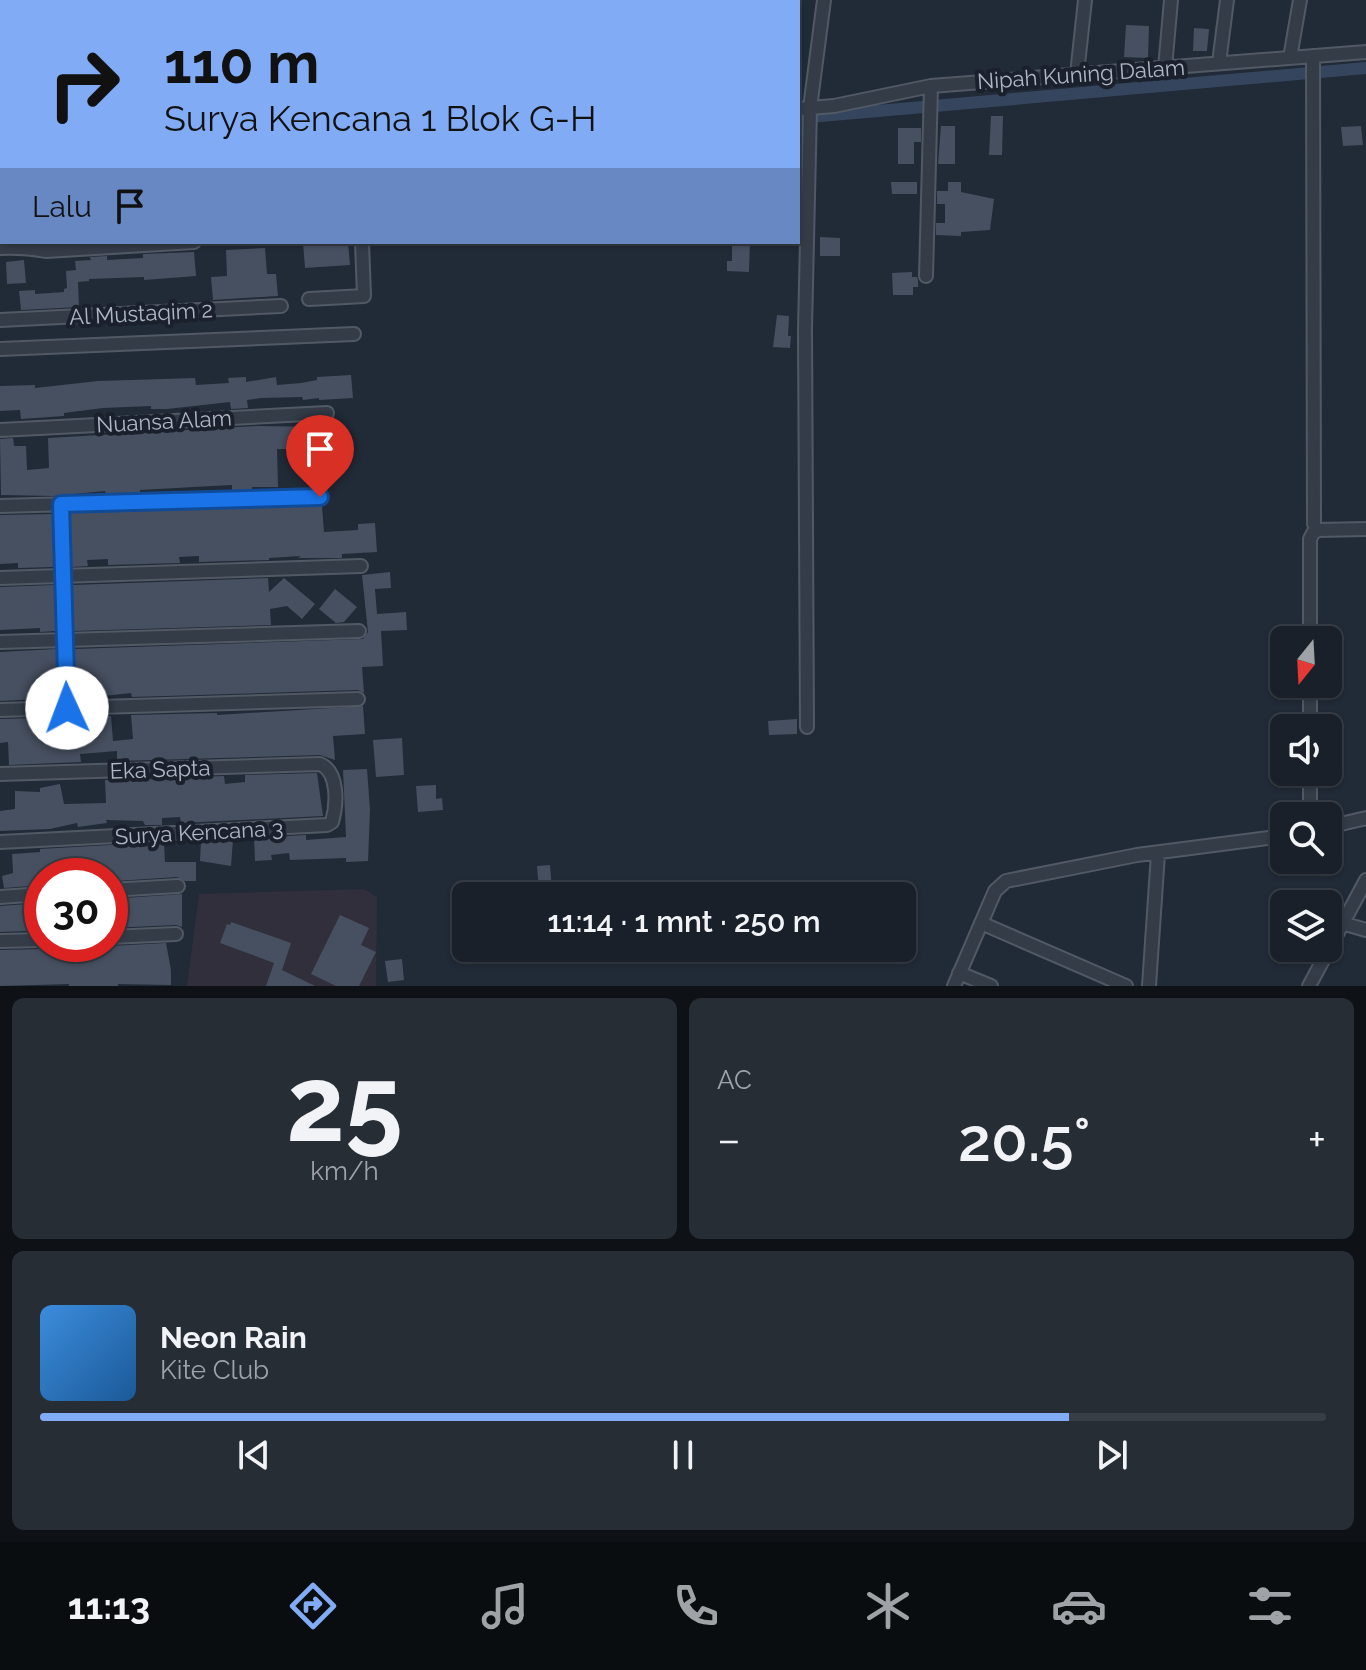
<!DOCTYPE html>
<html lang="id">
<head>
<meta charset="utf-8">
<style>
	:root { --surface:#192029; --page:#262d35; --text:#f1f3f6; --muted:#9fa3a8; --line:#373e46; --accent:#82abf6 }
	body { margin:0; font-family:Raleway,sans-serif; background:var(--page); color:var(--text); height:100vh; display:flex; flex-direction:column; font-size:30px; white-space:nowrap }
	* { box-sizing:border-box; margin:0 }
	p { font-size:26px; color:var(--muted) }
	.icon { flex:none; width:44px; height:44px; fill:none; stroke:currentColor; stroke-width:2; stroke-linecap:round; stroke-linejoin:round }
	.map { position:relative; height:986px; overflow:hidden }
	.drawer { display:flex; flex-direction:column; gap:12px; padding:12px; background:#0e1217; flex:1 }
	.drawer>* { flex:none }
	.top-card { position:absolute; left:0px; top:0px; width:800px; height:244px; box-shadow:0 2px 6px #0004,0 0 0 2px var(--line); background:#82abf6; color:#111; overflow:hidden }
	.needle { width:52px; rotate:198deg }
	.fabs { position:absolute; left:1270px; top:626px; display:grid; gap:16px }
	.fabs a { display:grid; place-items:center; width:72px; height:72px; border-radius:12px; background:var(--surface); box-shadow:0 2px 6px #0004,0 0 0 2px var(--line); font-size:40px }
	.speed { position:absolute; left:24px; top:858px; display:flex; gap:16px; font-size:40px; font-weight:700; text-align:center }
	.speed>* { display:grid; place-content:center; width:104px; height:104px; border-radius:50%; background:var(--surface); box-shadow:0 2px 6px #0004,0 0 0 2px var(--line); line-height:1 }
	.speed .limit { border:12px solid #d22; background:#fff; color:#111 }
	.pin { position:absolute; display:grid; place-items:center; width:68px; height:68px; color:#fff; margin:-82px -34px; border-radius:50% 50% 50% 0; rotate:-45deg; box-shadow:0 0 8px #0007 }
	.pin .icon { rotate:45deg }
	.me { position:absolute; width:88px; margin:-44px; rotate:358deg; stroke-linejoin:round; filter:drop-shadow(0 0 6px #0008) }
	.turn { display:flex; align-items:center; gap:28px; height:168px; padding:0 32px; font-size:36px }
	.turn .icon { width:104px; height:104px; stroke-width:2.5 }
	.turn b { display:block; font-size:56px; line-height:68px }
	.then { display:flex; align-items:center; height:76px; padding:0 32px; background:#0003; gap:16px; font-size:30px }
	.big { font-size:60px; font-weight:600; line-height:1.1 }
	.drawer .tile { flex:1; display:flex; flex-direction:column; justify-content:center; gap:12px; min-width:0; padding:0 28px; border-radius:12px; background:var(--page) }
	.drawer .dial { align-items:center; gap:0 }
	.dial b { font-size:104px; line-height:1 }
	.song { display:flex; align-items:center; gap:24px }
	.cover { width:96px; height:96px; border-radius:12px; background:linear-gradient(135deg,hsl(210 70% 55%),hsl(210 70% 35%)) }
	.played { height:8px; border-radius:4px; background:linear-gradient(90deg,var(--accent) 80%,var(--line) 80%) }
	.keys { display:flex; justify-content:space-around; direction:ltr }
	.heat { display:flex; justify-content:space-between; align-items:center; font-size:44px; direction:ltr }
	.drawer .tiles { flex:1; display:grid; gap:12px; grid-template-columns:1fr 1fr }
	.tile:last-child { grid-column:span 2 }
	.trip { position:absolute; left:452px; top:882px; width:464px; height:80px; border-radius:12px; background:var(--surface); box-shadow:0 2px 6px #0004,0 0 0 2px var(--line); font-weight:600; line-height:80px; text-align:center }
	.menu { display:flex; height:128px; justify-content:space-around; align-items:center; background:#0a0d10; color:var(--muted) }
	.menu .icon { width:56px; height:56px }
	.menu .selected { color:var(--accent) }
	.menu b { font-size:36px; color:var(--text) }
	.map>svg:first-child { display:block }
	.medical { fill:#312f3c }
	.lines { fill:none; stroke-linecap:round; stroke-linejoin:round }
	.canal { stroke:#35455e; stroke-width:12 }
	.building { fill:#475061 }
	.street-casing { stroke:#515965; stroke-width:16 }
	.street { stroke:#343c48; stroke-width:12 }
	.route-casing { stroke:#114b97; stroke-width:20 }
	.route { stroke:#1a73e8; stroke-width:14 }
	.labels { text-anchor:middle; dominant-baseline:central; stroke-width:8; stroke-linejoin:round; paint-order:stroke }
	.street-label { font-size:22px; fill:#aeb6c4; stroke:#1a212c }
</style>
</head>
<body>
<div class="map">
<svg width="1366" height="986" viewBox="0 0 1366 986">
	<rect width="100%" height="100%" fill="#212a37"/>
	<path class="medical" d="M 364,889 L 377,897 L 376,986 L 187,986 L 199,894 Z"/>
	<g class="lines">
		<path class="canal" d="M 798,118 L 1366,68
			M 0,177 L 2,177"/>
	</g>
	<path class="building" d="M 1126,25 L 1149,26 L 1148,58 L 1124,57 Z
		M 1194,28 L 1209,29 L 1207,51 L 1193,51 Z
		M 991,116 L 1003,116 L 1002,155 L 989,155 Z
		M 941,126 L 955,126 L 955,164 L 938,164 Z
		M 1361,126 L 1363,145 L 1343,146 L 1341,127 Z
		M 898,128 L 921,128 L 921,142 L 914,142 L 914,164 L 898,164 Z
		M 891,182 L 917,182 L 917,194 L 892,194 Z
		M 948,182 L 961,182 L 961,192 L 994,199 L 990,230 L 961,232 L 961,236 L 936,235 L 936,223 L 945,223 L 945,204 L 937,204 L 937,191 L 948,191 Z
		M 820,237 L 840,238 L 840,256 L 820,256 Z
		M 318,242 L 348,242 L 350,265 L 305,268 L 303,243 Z
		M 732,242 L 750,242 L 749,272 L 727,271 L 727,261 L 732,261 Z
		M 265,248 L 267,274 L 276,274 L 278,296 L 213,300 L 211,277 L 227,276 L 226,250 Z
		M 194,252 L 196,276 L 144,280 L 144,277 L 89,279 L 89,281 L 78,282 L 79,307 L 21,310 L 19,291 L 35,290 L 35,294 L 64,292 L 64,289 L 67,288 L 66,271 L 76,270 L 75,261 L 91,260 L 90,257 L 107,256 L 107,260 L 143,258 L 143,254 Z
		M 24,260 L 26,283 L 7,284 L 6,262 Z
		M 912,272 L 912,277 L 917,277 L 918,280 L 918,287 L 913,287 L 913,295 L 893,295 L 892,273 Z
		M 777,315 L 789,316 L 788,336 L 791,336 L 790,348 L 773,347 Z
		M 351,375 L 353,398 L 319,400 L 319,398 L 303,400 L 302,397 L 261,398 L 247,400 L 248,408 L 231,409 L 230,402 L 167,409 L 151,409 L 151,406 L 103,408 L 64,413 L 64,416 L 21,419 L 20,410 L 0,411 L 0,386 L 35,385 L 35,388 L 98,381 L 195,378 L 196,385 L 229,383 L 228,378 L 246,377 L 246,382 L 276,377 L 277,385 L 301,383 L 317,380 L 317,377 Z
		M 326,424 L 339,424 L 339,452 L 308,454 L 308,449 L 277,449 L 278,487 L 252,487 L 252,490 L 232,490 L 232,485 L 212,486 L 140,490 L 140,493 L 106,494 L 105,491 L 53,496 L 1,495 L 0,439 L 13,438 L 14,446 L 26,446 L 27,470 L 49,468 L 48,438 L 257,426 L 326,427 Z
		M 322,506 L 324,532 L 358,530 L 358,524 L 375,523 L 377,552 L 342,554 L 342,558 L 298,558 L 301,556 L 269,558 L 269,560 L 199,562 L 199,556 L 179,557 L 180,563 L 108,565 L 108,559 L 87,560 L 88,566 L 72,567 L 70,513 Z
		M 52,514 L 54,567 L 18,568 L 18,563 L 0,564 L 0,515 Z
		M 390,572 L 391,588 L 375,589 L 377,614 L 406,612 L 407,630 L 381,631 L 383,666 L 362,667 L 364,693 L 358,690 L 132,697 L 131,693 L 76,699 L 74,649 L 363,639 L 368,632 L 362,575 Z
		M 268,578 L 269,592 L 284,578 L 315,604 L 302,619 L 287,606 L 270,609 L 271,625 L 74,631 L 72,585 Z
		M 54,585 L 56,631 L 40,632 L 40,628 L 0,630 L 0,587 Z
		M 335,589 L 357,607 L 344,622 L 336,623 L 319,609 Z
		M 56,649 L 58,698 L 0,701 L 0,652 Z
		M 363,706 L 365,734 L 333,736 L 335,760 L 320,755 L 117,761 L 117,751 L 80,754 L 81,762 L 9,765 L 8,742 L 0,743 L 0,719 L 111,716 L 113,741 L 133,739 L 131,715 L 217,713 L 217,715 Z
		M 797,719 L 797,734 L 769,735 L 768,721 Z
		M 402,738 L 404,775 L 376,777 L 373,740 Z
		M 367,769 L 370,810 L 368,861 L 346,862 L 346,858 L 290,860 L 289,853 L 271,855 L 272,860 L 255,861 L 254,838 L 306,835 L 306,840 L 346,837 L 343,770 Z
		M 317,773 L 323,816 L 181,823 L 180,817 L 162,818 L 162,825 L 145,825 L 143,821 L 106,820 L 107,823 L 78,827 L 77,823 L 50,829 L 0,831 L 0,811 L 15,809 L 15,791 L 40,792 L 40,788 L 60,784 L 64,804 L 106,803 L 105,780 L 224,776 L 225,784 L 245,782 L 245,775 Z
		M 436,785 L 436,799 L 442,798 L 443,810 L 418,812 L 416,786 Z
		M 221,840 L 233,840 L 231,866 L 200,861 L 201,841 Z
		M 146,843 L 164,843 L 165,862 L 196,862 L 196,881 L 185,881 L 177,877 L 116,881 L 116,876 L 42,876 L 42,885 L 4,888 L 2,876 L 13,873 L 12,854 L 40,852 L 40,849 L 127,844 L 127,846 Z
		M 550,865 L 552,890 L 539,891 L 537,866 Z
		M 182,894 L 182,927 L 176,925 L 110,928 L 110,899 Z
		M 41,903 L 42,915 L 29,916 L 27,931 L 0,932 L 0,906 Z
		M 340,915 L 369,928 L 361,945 L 376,952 L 359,986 L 336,986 L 311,974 Z
		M 231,922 L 291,943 L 282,970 L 315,986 L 266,986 L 274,963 L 220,943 L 227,924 L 230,925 Z
		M 166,943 L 171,970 L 171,985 L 118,984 L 118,986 L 69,986 L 69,984 L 0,986 L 0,950 L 42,949 L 50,944 L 110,946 Z
		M 402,959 L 404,980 L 388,982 L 385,961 Z"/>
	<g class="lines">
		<defs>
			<path id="street" d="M 676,2 L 677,0
				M 1313,56 L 1314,524
				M 1290,58 L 1300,0
				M 1219,63 L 1227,0
				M 1165,68 L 1171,0
				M 1077,74 L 1085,0
				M 798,109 L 834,106 L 931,86 L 1366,52
				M 0,159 L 2,159
				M 0,248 C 17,247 30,248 46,251 L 194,242
				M 926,276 L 931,86
				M 309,299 L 364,296 L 362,242
				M 0,320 L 281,306
				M 0,349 L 354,334
				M 0,430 L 327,413
				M 61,504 L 67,708
				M 0,506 L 320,497
				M 0,578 L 361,566
				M 1310,640 L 1310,539 L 1313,533 L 1318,530 L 1366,529
				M 0,642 L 359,631
				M 1310,684 L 1310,728
				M 0,710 L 358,699
				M 807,727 L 805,329 L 810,108 L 824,0
				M 1310,772 L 1310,816
				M 0,774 L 320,764 C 339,772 337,805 332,822 L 327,825 L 0,842
				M 1328,827 L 1366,818
				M 110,890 L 178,886
				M 0,897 L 42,894
				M 981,923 L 1126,986
				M 1342,923 L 1366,930
				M 110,937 L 176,934
				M 0,941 L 42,940
				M 959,973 L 991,986
				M 954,986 L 995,891 L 1006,881 L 1137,855 L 1284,836
				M 1149,986 L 1158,854
				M 1309,986 L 1366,880"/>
		</defs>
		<use href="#street" class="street-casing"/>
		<use href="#street" class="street"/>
	</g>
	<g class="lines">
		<defs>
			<path id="route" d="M 67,708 L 61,504 L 320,497"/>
		</defs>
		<use href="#route" class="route-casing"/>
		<use href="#route" class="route"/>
	</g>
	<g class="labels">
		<g class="street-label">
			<text transform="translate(1081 74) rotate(-4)">Nipah Kuning Dalam</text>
			<text transform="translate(141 313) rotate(-3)">Al Mustaqim 2</text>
			<text transform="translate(164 421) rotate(-3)">Nuansa Alam</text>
			<text transform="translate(160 769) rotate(-2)">Eka Sapta</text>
			<text transform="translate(199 832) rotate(-3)">Surya Kencana 3</text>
		</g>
	</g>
</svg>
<div class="fabs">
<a><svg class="needle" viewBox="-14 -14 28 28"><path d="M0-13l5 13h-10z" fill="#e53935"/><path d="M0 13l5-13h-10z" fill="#9fa3a8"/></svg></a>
<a><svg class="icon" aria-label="sound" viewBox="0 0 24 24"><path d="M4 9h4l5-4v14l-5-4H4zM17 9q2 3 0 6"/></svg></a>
<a><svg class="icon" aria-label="search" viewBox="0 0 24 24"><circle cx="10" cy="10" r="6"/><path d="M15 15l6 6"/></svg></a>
<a><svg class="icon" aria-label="layers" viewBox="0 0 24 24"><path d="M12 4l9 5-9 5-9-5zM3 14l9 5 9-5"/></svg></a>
</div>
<div class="speed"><div class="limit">30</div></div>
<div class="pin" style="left:320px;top:497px;background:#d93025"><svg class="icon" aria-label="arrive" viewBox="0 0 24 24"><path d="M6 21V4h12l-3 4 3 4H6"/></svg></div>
<svg class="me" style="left:67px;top:708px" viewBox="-20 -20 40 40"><circle r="19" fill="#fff"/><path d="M0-13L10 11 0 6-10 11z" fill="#1a73e8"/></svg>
<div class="trip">11:14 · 1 mnt · 250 m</div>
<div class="top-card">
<div class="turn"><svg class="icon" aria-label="right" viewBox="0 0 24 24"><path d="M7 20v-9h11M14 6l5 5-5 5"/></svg><div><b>110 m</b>Surya Kencana 1 Blok G-H</div></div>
<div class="then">Lalu<svg class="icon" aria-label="arrive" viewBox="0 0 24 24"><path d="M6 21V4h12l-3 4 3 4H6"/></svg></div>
</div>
</div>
<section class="drawer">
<div class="tiles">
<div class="tile dial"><b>25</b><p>km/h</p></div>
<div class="tile"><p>AC</p>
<div class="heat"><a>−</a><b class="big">20.5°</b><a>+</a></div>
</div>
<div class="tile">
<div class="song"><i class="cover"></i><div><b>Neon Rain</b><p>Kite Club</p></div></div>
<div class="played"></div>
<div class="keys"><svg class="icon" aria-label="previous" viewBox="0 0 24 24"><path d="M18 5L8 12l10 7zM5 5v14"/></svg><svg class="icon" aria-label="pause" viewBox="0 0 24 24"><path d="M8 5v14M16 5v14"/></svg><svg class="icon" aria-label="next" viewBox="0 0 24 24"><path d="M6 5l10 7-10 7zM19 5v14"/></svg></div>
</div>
</div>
</section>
<nav class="menu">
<b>11:13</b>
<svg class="icon selected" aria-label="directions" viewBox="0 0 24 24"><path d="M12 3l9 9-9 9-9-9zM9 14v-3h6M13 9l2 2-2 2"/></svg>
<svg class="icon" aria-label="music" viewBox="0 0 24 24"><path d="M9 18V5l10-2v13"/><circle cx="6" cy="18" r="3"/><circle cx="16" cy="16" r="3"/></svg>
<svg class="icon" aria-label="phone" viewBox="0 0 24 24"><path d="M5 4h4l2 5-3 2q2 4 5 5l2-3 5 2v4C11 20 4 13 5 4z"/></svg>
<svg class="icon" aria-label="climate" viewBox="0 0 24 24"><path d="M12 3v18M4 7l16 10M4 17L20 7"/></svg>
<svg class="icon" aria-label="car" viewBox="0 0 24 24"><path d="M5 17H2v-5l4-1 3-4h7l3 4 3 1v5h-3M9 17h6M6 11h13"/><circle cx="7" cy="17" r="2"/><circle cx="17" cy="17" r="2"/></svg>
<svg class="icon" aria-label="filters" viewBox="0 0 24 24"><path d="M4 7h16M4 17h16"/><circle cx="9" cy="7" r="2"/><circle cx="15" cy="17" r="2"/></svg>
</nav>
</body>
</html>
